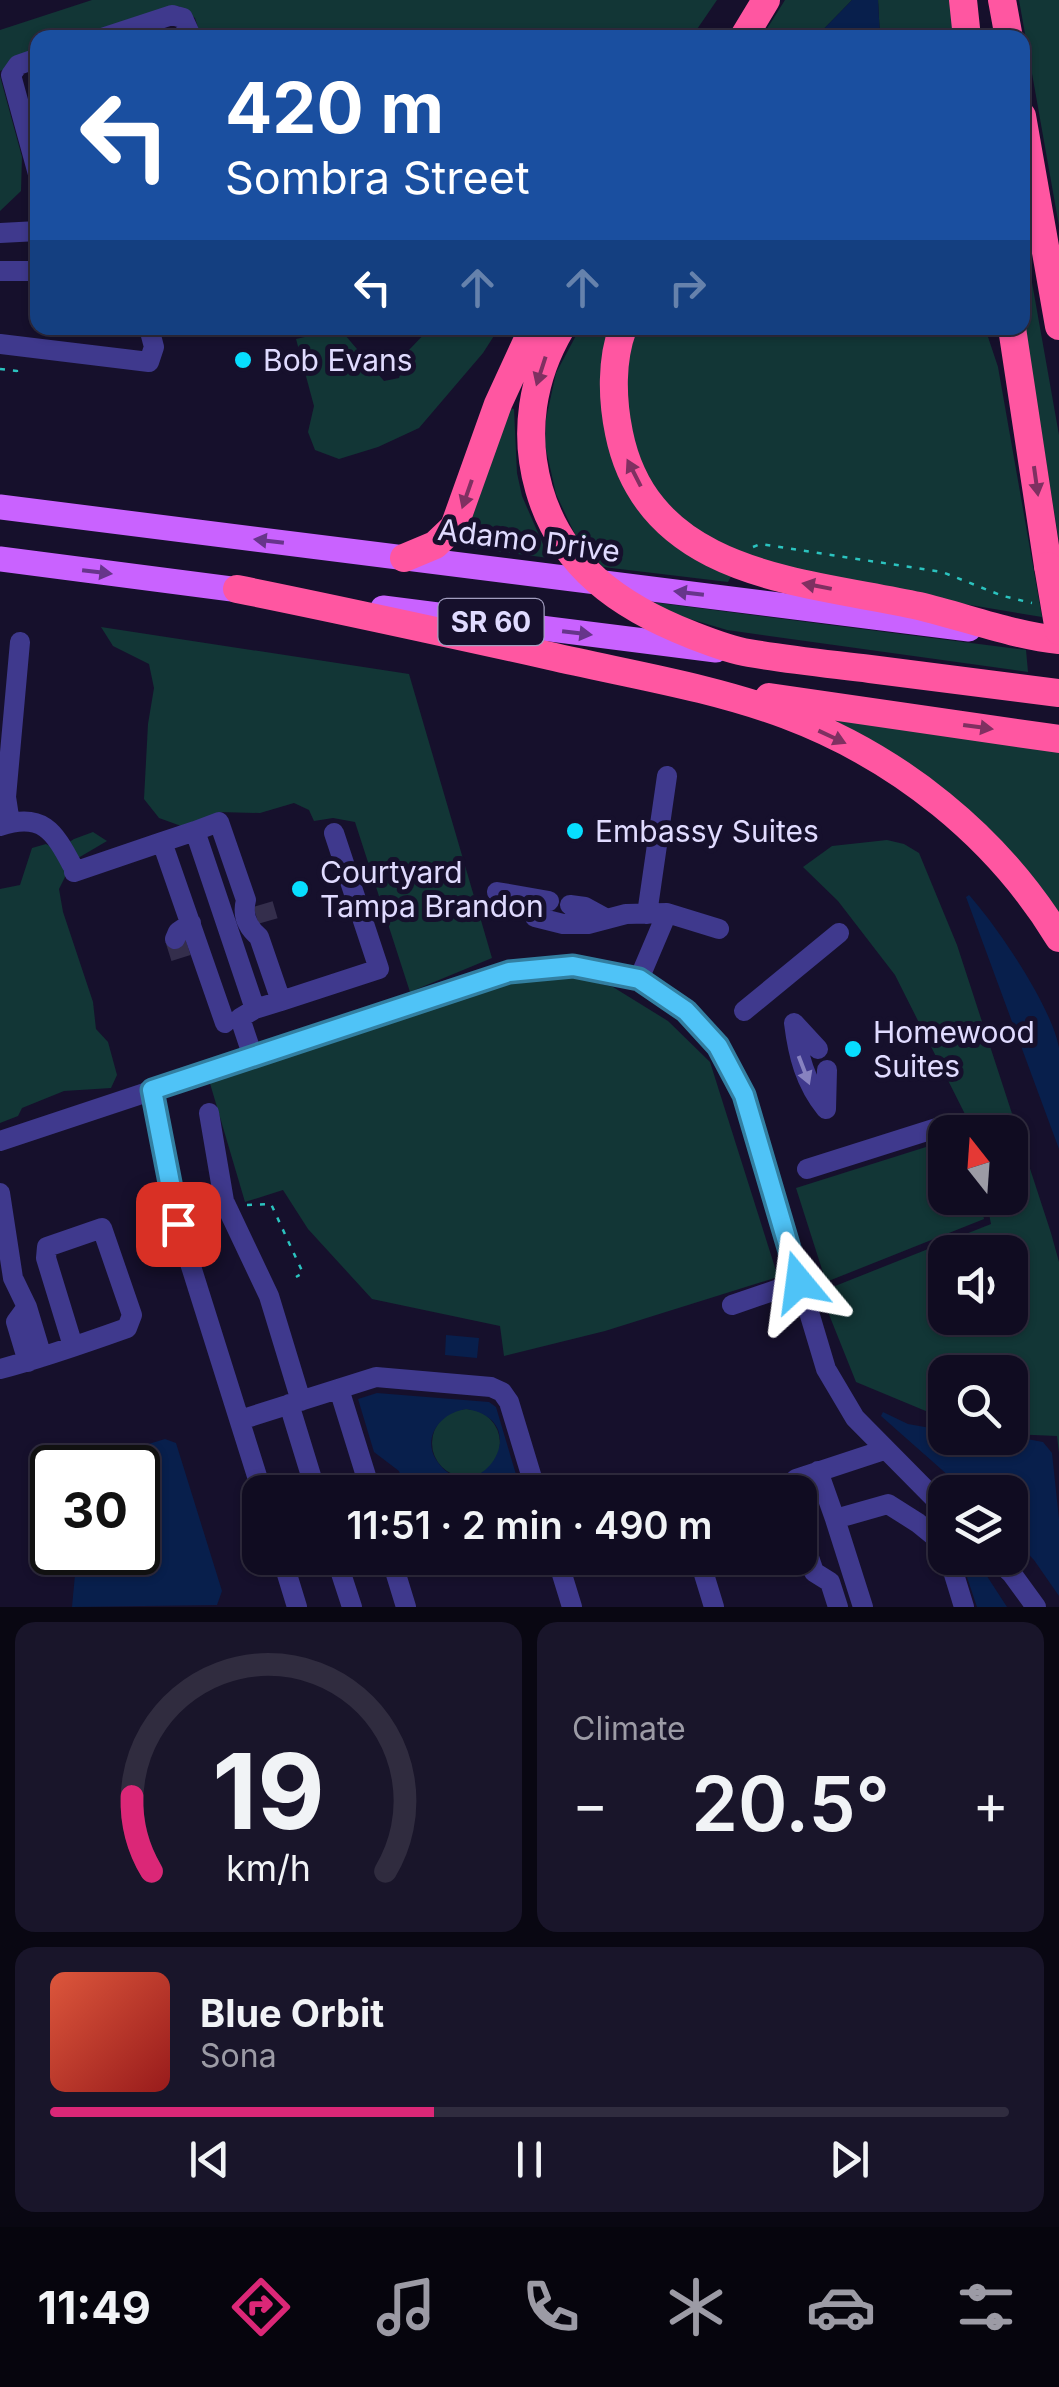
<!DOCTYPE html>
<html lang="en">
<head>
<meta charset="utf-8">
<style>
	:root { --surface:#100c21; --page:#19152a; --text:#f1f3f6; --muted:#9c9ba5; --line:#302c3f; --accent:#db2777 }
	body { margin:0; font-family:Inter,sans-serif; background:var(--page); color:var(--text); height:100vh; display:flex; flex-direction:column; font-size:38px; white-space:nowrap }
	* { box-sizing:border-box; margin:0 }
	p { font-size:32px; color:var(--muted) }
	.icon { flex:none; width:55px; height:55px; fill:none; stroke:currentColor; stroke-width:2; stroke-linecap:round; stroke-linejoin:round }
	.map { position:relative; height:1607px; overflow:hidden }
	.side { display:flex; flex-direction:column; gap:15px; padding:15px; background:#090712; flex:1 }
	.side>* { flex:none }
	.top-card { position:absolute; left:30px; top:30px; width:1000px; height:305px; border-radius:20px; box-shadow:0 2px 8px #0004,0 0 0 2px var(--line); background:#1a4fa0; color:#fff; overflow:hidden }
	.needle { width:65px; rotate:343deg }
	.fabs { position:absolute; left:928px; top:1115px; display:grid; gap:20px }
	.fabs a { display:grid; place-items:center; width:100px; height:100px; border-radius:20px; background:var(--surface); box-shadow:0 2px 8px #0004,0 0 0 2px var(--line); font-size:50px }
	.speed { position:absolute; left:30px; top:1445px; display:flex; gap:20px; font-size:50px; font-weight:700; text-align:center }
	.speed>* { display:grid; place-content:center; width:130px; height:130px; border-radius:50%; background:var(--surface); box-shadow:0 2px 8px #0004,0 0 0 2px var(--line); line-height:1 }
	.speed .limit { border:5px solid #111; border-radius:15px; background:#fff; color:#111 }
	.pin { position:absolute; display:grid; place-items:center; width:85px; height:85px; color:#fff; margin:-42px; border-radius:20px; box-shadow:0 5px 15px #0006 }
	.me { position:absolute; width:110px; margin:-55px; rotate:344deg; stroke-linejoin:round; filter:drop-shadow(0 0 8px #0008) }
	.turn { display:flex; align-items:center; gap:35px; height:210px; padding:0 30px; font-size:45px }
	.turn .icon { width:130px; height:130px; stroke-width:2.5 }
	.turn b { display:block; font-size:70px; line-height:85px }
	.lanes { display:flex; align-items:center; height:95px; padding:0 30px; background:#0003; justify-content:center; gap:50px; direction:ltr }
	.lanes .off { opacity:.35 }
	.big { font-size:75px; font-weight:600; line-height:1.1 }
	.side .tile { flex:1; display:flex; flex-direction:column; justify-content:center; gap:15px; min-width:0; padding:0 35px; border-radius:20px; background:var(--page) }
	.side .dial { align-items:center; gap:0 }
	.dial svg { height:260px; overflow:visible; fill:none; stroke:var(--line); stroke-width:7; stroke-linecap:round; text-anchor:middle }
	.dial text { fill:var(--text); stroke:none }
	.song { display:flex; align-items:center; gap:30px }
	.cover { width:120px; height:120px; border-radius:15px; background:linear-gradient(135deg,hsl(10 70% 55%),hsl(0 70% 35%)) }
	.played { height:10px; border-radius:5px; background:linear-gradient(90deg,var(--accent) 40%,var(--line) 40%) }
	.keys { display:flex; justify-content:space-around; direction:ltr }
	.heat { display:flex; justify-content:space-between; align-items:center; font-size:55px; direction:ltr }
	.side .tiles { flex:1; display:grid; gap:15px; grid-template-columns:1fr 1fr }
	.tile:last-child { grid-column:span 2 }
	.trip { position:absolute; left:242px; top:1475px; width:575px; height:100px; border-radius:20px; background:var(--surface); box-shadow:0 2px 8px #0004,0 0 0 2px var(--line); font-weight:600; line-height:100px; text-align:center }
	.tabs { display:flex; height:160px; justify-content:space-around; align-items:center; background:#06050d; color:var(--muted) }
	.tabs .icon { width:70px; height:70px }
	.tabs .current { color:var(--accent) }
	.tabs b { font-size:45px; color:var(--text) }
	.map>svg:first-child { display:block }
	.green { fill:#123636; fill-rule:evenodd }
	.water { fill:#081f4c; fill-rule:evenodd }
	.lines { fill:none; stroke-linecap:round; stroke-linejoin:round }
	.minor-tunnel { stroke:#342e4c; stroke-width:20; stroke-dasharray:20 10; stroke-linecap:butt }
	.path { stroke:#2bc3bf; stroke-width:2.5; stroke-dasharray:5 8; stroke-linecap:butt }
	.minor { stroke:#3f398d; stroke-width:20 }
	.major { stroke:#c962ff; stroke-width:25 }
	.highway { stroke:#ff56a1; stroke-width:28 }
	.highway-bridge { stroke:#ff56a1; stroke-width:28 }
	.oneway { fill:#7f3061 }
	.oneway2 { fill:#67358b }
	.oneway3 { fill:#8782c0 }
	.route-casing { stroke:#337fa1; stroke-width:25 }
	.route { stroke:#4fc3f7; stroke-width:18 }
	.poi-dot { fill:#07deff; stroke:#16102c; stroke-width:4 }
	.labels { text-anchor:middle; dominant-baseline:central; stroke-width:10; stroke-linejoin:round; paint-order:stroke }
	.shield { fill:#16102c; stroke:#a39ec0; stroke-width:2.5 }
	.shield-label { font-size:28px; font-weight:bold; fill:#e0dbff }
	.poi-label { font-size:30px; fill:#e0dbff; stroke:#16102c; text-anchor:start }
	.street-label { font-size:30px; fill:#e0dbff; stroke:#16102c }
</style>
</head>
<body>
<div class="map">
<svg width="1059" height="1607" viewBox="0 0 1059 1607">
	<rect width="100%" height="100%" fill="#16102c"/>
	<path class="green" d="M 92,0 L 717,0 L 691,38 L 201,37 L 195,18 L 179,6 L 92,37 L 38,38 L 37,57 L 0,71 L 0,30 Z
		M 785,0 L 852,0 L 816,37 L 761,38 Z
		M 878,0 L 956,0 L 960,37 L 880,37 Z
		M 1019,0 L 1059,0 L 1059,226 Z
		M 0,76 L 22,157 L 21,191 L 0,211 Z
		M 1022,226 L 1059,435 L 1059,542 L 1023,317 Z
		M 430,328 L 499,328 L 483,353 L 419,428 L 378,447 L 339,459 L 315,450 L 308,432 L 314,406 L 296,339 L 340,329 L 384,381 L 399,378 L 408,351 Z
		M 580,328 L 615,328 L 618,453 L 734,571 L 728,582 L 603,567 L 579,543 L 556,494 L 545,445 L 546,419 L 556,373 Z
		M 630,328 L 985,328 L 998,367 L 1042,617 L 796,576 L 726,557 L 653,493 L 623,421 Z
		M 510,408 L 514,409 L 517,473 L 522,496 L 549,558 L 462,547 Z
		M 651,602 L 1026,650 L 1028,672 L 727,630 L 670,613 Z
		M 101,627 L 409,674 L 492,958 L 410,992 L 355,822 L 333,818 L 314,821 L 309,810 L 294,803 L 260,813 L 218,812 L 195,831 L 159,818 L 144,799 L 148,724 L 154,688 L 149,664 L 113,646 Z
		M 821,715 L 1059,748 L 1059,919 Z
		M 93,832 L 107,841 L 73,861 L 59,889 L 63,912 L 93,1002 L 96,1029 L 108,1042 L 117,1075 L 111,1088 L 64,1091 L 22,1108 L 18,1116 L 0,1123 L 0,889 L 20,885 L 32,848 L 46,844 L 57,850 L 74,839 Z
		M 887,840 L 904,844 L 919,853 L 957,945 L 1051,1233 L 1059,1262 L 1059,1453 L 1057,1436 L 1010,1434 L 1010,1372 L 945,1372 L 945,1419 L 856,1382 L 820,1292 L 991,1224 L 986,1198 L 1010,1198 L 1010,1132 L 974,1132 L 895,975 L 838,901 L 803,867 L 832,846 ZM 945,1252 L 1010,1252 L 1010,1318 L 945,1318 Z
		M 566,975 L 613,987 L 668,1021 L 710,1062 L 778,1277 L 605,1331 L 504,1356 L 500,1326 L 372,1299 L 308,1229 L 283,1190 L 245,1202 L 209,1080 L 511,980 Z
		M 945,1141 L 945,1198 L 980,1198 L 984,1219 L 826,1282 L 796,1188 Z
		M432 1443a34 34 0 1 1 68 0a34 34 0 1 1-68 0Z"/>
	<path class="water" d="M 852,0 L 878,0 L 880,37 L 816,37 Z
		M 969,895 C 997,926 1052,1007 1059,1048 C 1059,1080 1059,1117 1059,1149 L 966,897 Z
		M 446,1335 L 479,1338 L 477,1358 L 445,1355 Z
		M 377,1393 L 489,1402 L 496,1407 L 520,1488 L 505,1492 L 405,1492 L 399,1471 L 374,1452 L 358,1399 ZM 467,1409 C 538,1422 478,1511 440,1465 C 419,1441 439,1412 467,1409 Z
		M 883,1412 L 908,1424 L 936,1429 L 950,1441 L 974,1443 L 1027,1439 L 1043,1442 L 1052,1453 L 1059,1519 L 1059,1596 L 1034,1560 L 1010,1535 L 1010,1492 L 967,1492 L 881,1416 Z
		M 165,1439 L 176,1443 L 222,1591 L 217,1605 L 72,1607 L 77,1553 L 138,1552 L 138,1468 L 88,1467 L 96,1460 Z
		M 969,1565 L 983,1570 L 1007,1607 L 977,1607 L 965,1571 Z"/>
	<g class="lines">
		<path class="minor-tunnel" d="M 263,904 L 268,921
			M 175,939 L 181,958"/>
		<path class="path" d="M 0,369 L 17,371 L 16,376
			M 753,547 L 760,544 L 942,572 L 1003,596 L 1032,603
			M 247,1205 L 271,1204 L 303,1273 L 296,1277"/>
		<path class="minor" d="M 102,38 L 172,15 L 183,18 L 192,38
			M 38,58 L 18,65 L 11,75 L 38,174
			M 0,233 L 38,231
			M 0,271 L 38,271
			M 0,344 L 149,362 L 154,347 L 149,328
			M 10,823 L 6,797 L 20,642
			M 0,826 C 42,812 54,831 72,865
			M 195,831 L 162,842 L 225,1023
			M 74,872 L 162,842
			M 497,892 L 549,901
			M 570,905 L 585,907 L 607,919
			M 647,914 L 667,776
			M 535,917 L 563,924 L 588,924 L 626,914 L 667,913 L 719,929
			M 175,939 L 178,932 L 191,923
			M 639,979 L 667,913
			M 281,1001 L 379,969 L 334,833
			M 744,1011 L 839,933
			M 818,1049 L 794,1023 C 798,1055 805,1083 826,1109 L 827,1070
			M 253,1057 L 240,1018 L 255,1009 L 195,831 L 219,822 L 246,900 C 242,915 247,927 259,937 L 281,1001 L 255,1009
			M 152,1090 L 178,1225 L 262,1492
			M 209,1113 L 224,1201 L 269,1296 L 301,1401
			M 0,1141 L 509,972 L 573,966 L 639,979 L 686,1011 L 718,1046 L 744,1095 L 826,1369 L 855,1418 L 945,1509
			M 807,1169 L 946,1125
			M 0,1193 L 13,1278 L 27,1307 L 42,1357
			M 178,1225 L 224,1201
			M 732,1305 L 799,1282
			M 27,1307 L 16,1322 L 28,1362
			M 0,1369 C 43,1358 85,1343 127,1328 L 132,1315 L 102,1228 L 47,1247 L 46,1258 L 73,1346
			M 339,1389 L 371,1492
			M 289,1404 L 316,1492
			M 240,1420 L 376,1377 L 491,1387 L 502,1392 L 509,1402 L 532,1478 L 532,1492
			M 818,1471 L 835,1519 L 888,1504 L 918,1523 L 945,1545
			M 782,1492 L 796,1479 L 884,1450
			M 835,1519 L 863,1607
			M 800,1531 L 814,1572 L 830,1582 L 838,1607
			M 282,1558 L 297,1607
			M 336,1558 L 352,1607
			M 391,1558 L 406,1607
			M 557,1558 L 572,1607
			M 699,1558 L 714,1607
			M 949,1558 L 964,1607
			M 995,1558 L 1012,1574 L 1036,1607"/>
		<path class="major" d="M 0,507 L 969,629
			M 0,559 L 255,592
			M 383,608 L 716,650"/>
		<path class="highway" d="M 963,0 L 967,38
			M 1002,0 L 1009,38
			M 743,38 L 766,0
			M 1022,116 L 1059,326
			M 561,328 C 532,377 523,433 539,489 C 561,566 620,607 692,635 C 710,642 730,650 749,653 C 789,660 830,664 870,669 C 933,677 996,685 1059,693
			M 623,328 C 611,360 612,399 619,433 C 648,577 804,581 919,606 C 965,617 1012,635 1059,640
			M 1012,328 L 1048,566
			M 404,558 L 435,545 L 454,527 L 498,404 L 533,328
			M 237,589 C 342,610 446,633 550,656 C 628,674 711,687 786,715 C 898,757 997,836 1059,938
			M 769,697 L 1059,739"/>
		<path class="highway-bridge" d="M 1048,566 L 1059,631"/>
	</g>
	<defs><path id="oneway-solid" d="M-6-.8H1V-3.2L6.5 0L1 3.2V.8H-6Z" transform="scale(2.5)"/></defs>
	<g class="oneway">
		<use href="#oneway-solid" transform="translate(541 371) rotate(108)"/>
		<use href="#oneway-solid" transform="translate(634 473) rotate(-117)"/>
		<use href="#oneway-solid" transform="translate(1036 481) rotate(82)"/>
		<use href="#oneway-solid" transform="translate(467 494) rotate(109)"/>
		<use href="#oneway-solid" transform="translate(817 586) rotate(-169)"/>
		<use href="#oneway-solid" transform="translate(978 727) rotate(8)"/>
		<use href="#oneway-solid" transform="translate(832 737) rotate(25)"/>
	</g>
	<g class="oneway2">
		<use href="#oneway-solid" transform="translate(269 541) rotate(-173)"/>
		<use href="#oneway-solid" transform="translate(97 572) rotate(7)"/>
		<use href="#oneway-solid" transform="translate(689 593) rotate(-173)"/>
		<use href="#oneway-solid" transform="translate(577 633) rotate(7)"/>
	</g>
	<use class="oneway3" href="#oneway-solid" transform="translate(804 1070) rotate(69)"/>
	<g class="lines">
		<defs>
			<path id="route" d="M 178,1224 L 152,1090 L 509,972 L 573,966 L 639,979 L 686,1011 L 718,1046 L 744,1095 L 799,1282"/>
		</defs>
		<use href="#route" class="route-casing"/>
		<use href="#route" class="route"/>
	</g>
	<g class="poi-dot">
		<circle cx="243" cy="360" r="10"/>
		<circle cx="575" cy="831" r="10"/>
		<circle cx="300" cy="889" r="10"/>
		<circle cx="853" cy="1049" r="10"/>
	</g>
	<g class="labels">
		<rect class="shield" x="438.5" y="599" width="105" height="46" rx="8"/>
		<g class="shield-label">
			<text x="491" y="622">SR 60</text>
		</g>
		<g class="poi-label">
			<text x="263" y="360">Bob Evans</text>
			<text x="595" y="831">Embassy Suites</text>
			<text x="320" y="872">Courtyard<tspan x="320" dy="34">Tampa Brandon</tspan></text>
			<text x="873" y="1032">Homewood<tspan x="873" dy="34">Suites</tspan></text>
		</g>
		<g class="street-label">
			<text transform="translate(529 540) rotate(7)">Adamo Drive</text>
		</g>
	</g>
</svg>
<div class="fabs">
<a><svg class="needle" viewBox="-14 -14 28 28"><path d="M0-13l5 13h-10z" fill="#e53935"/><path d="M0 13l5-13h-10z" fill="#9c9ba5"/></svg></a>
<a><svg class="icon" aria-label="sound" viewBox="0 0 24 24"><path d="M4 9h4l5-4v14l-5-4H4zM17 9q2 3 0 6"/></svg></a>
<a><svg class="icon" aria-label="search" viewBox="0 0 24 24"><circle cx="10" cy="10" r="6"/><path d="M15 15l6 6"/></svg></a>
<a><svg class="icon" aria-label="layers" viewBox="0 0 24 24"><path d="M12 4l9 5-9 5-9-5zM3 14l9 5 9-5"/></svg></a>
</div>
<div class="speed"><div class="limit">30</div></div>
<div class="pin" style="left:178px;top:1224px;background:#d93025"><svg class="icon" aria-label="arrive" viewBox="0 0 24 24"><path d="M6 21V4h12l-3 4 3 4H6"/></svg></div>
<svg class="me" style="left:799px;top:1282px" viewBox="-20 -20 40 40"><path d="M0-17L14 15 0 8-14 15z" fill="#4fc3f7" stroke="#fff" stroke-width="4"/></svg>
<div class="trip">11:51 · 2 min · 490 m</div>
<div class="top-card">
<div class="turn"><svg class="icon" aria-label="left" viewBox="0 0 24 24"><path d="M17 20v-9H6M10 6l-5 5 5 5"/></svg><div><b>420 m</b>Sombra Street</div></div>
<div class="lanes"><svg class="icon" aria-label="left" viewBox="0 0 24 24"><path d="M17 20v-9H6M10 6l-5 5 5 5"/></svg><svg class="icon off" aria-label="ahead" viewBox="0 0 24 24"><path d="M12 20V5M6 11l6-6 6 6"/></svg><svg class="icon off" aria-label="ahead" viewBox="0 0 24 24"><path d="M12 20V5M6 11l6-6 6 6"/></svg><svg class="icon off" aria-label="right" viewBox="0 0 24 24"><path d="M7 20v-9h11M14 6l5 5-5 5"/></svg></div>
</div>
</div>
<section class="side">
<div class="tiles">
<div class="tile dial"><svg viewBox="0 0 100 80">
<path d="M14 69A42 42 0 1 1 86 69"/>
<path d="M14 69A42 42 0 0 1 8 46" stroke="#db2777"/>
<text x="50" y="56" font-size="32" font-weight="700">19</text>
<text x="50" y="72" font-size="11">km/h</text>
</svg></div>
<div class="tile"><p>Climate</p>
<div class="heat"><a>−</a><b class="big">20.5°</b><a>+</a></div>
</div>
<div class="tile">
<div class="song"><i class="cover"></i><div><b>Blue Orbit</b><p>Sona</p></div></div>
<div class="played"></div>
<div class="keys"><svg class="icon" aria-label="previous" viewBox="0 0 24 24"><path d="M18 5L8 12l10 7zM5 5v14"/></svg><svg class="icon" aria-label="pause" viewBox="0 0 24 24"><path d="M8 5v14M16 5v14"/></svg><svg class="icon" aria-label="next" viewBox="0 0 24 24"><path d="M6 5l10 7-10 7zM19 5v14"/></svg></div>
</div>
</div>
</section>
<nav class="tabs">
<b>11:49</b>
<svg class="icon current" aria-label="directions" viewBox="0 0 24 24"><path d="M12 3l9 9-9 9-9-9zM9 14v-3h6M13 9l2 2-2 2"/></svg>
<svg class="icon" aria-label="music" viewBox="0 0 24 24"><path d="M9 18V5l10-2v13"/><circle cx="6" cy="18" r="3"/><circle cx="16" cy="16" r="3"/></svg>
<svg class="icon" aria-label="phone" viewBox="0 0 24 24"><path d="M5 4h4l2 5-3 2q2 4 5 5l2-3 5 2v4C11 20 4 13 5 4z"/></svg>
<svg class="icon" aria-label="climate" viewBox="0 0 24 24"><path d="M12 3v18M4 7l16 10M4 17L20 7"/></svg>
<svg class="icon" aria-label="car" viewBox="0 0 24 24"><path d="M5 17H2v-5l4-1 3-4h7l3 4 3 1v5h-3M9 17h6M6 11h13"/><circle cx="7" cy="17" r="2"/><circle cx="17" cy="17" r="2"/></svg>
<svg class="icon" aria-label="filters" viewBox="0 0 24 24"><path d="M4 7h16M4 17h16"/><circle cx="9" cy="7" r="2"/><circle cx="15" cy="17" r="2"/></svg>
</nav>
</body>
</html>
